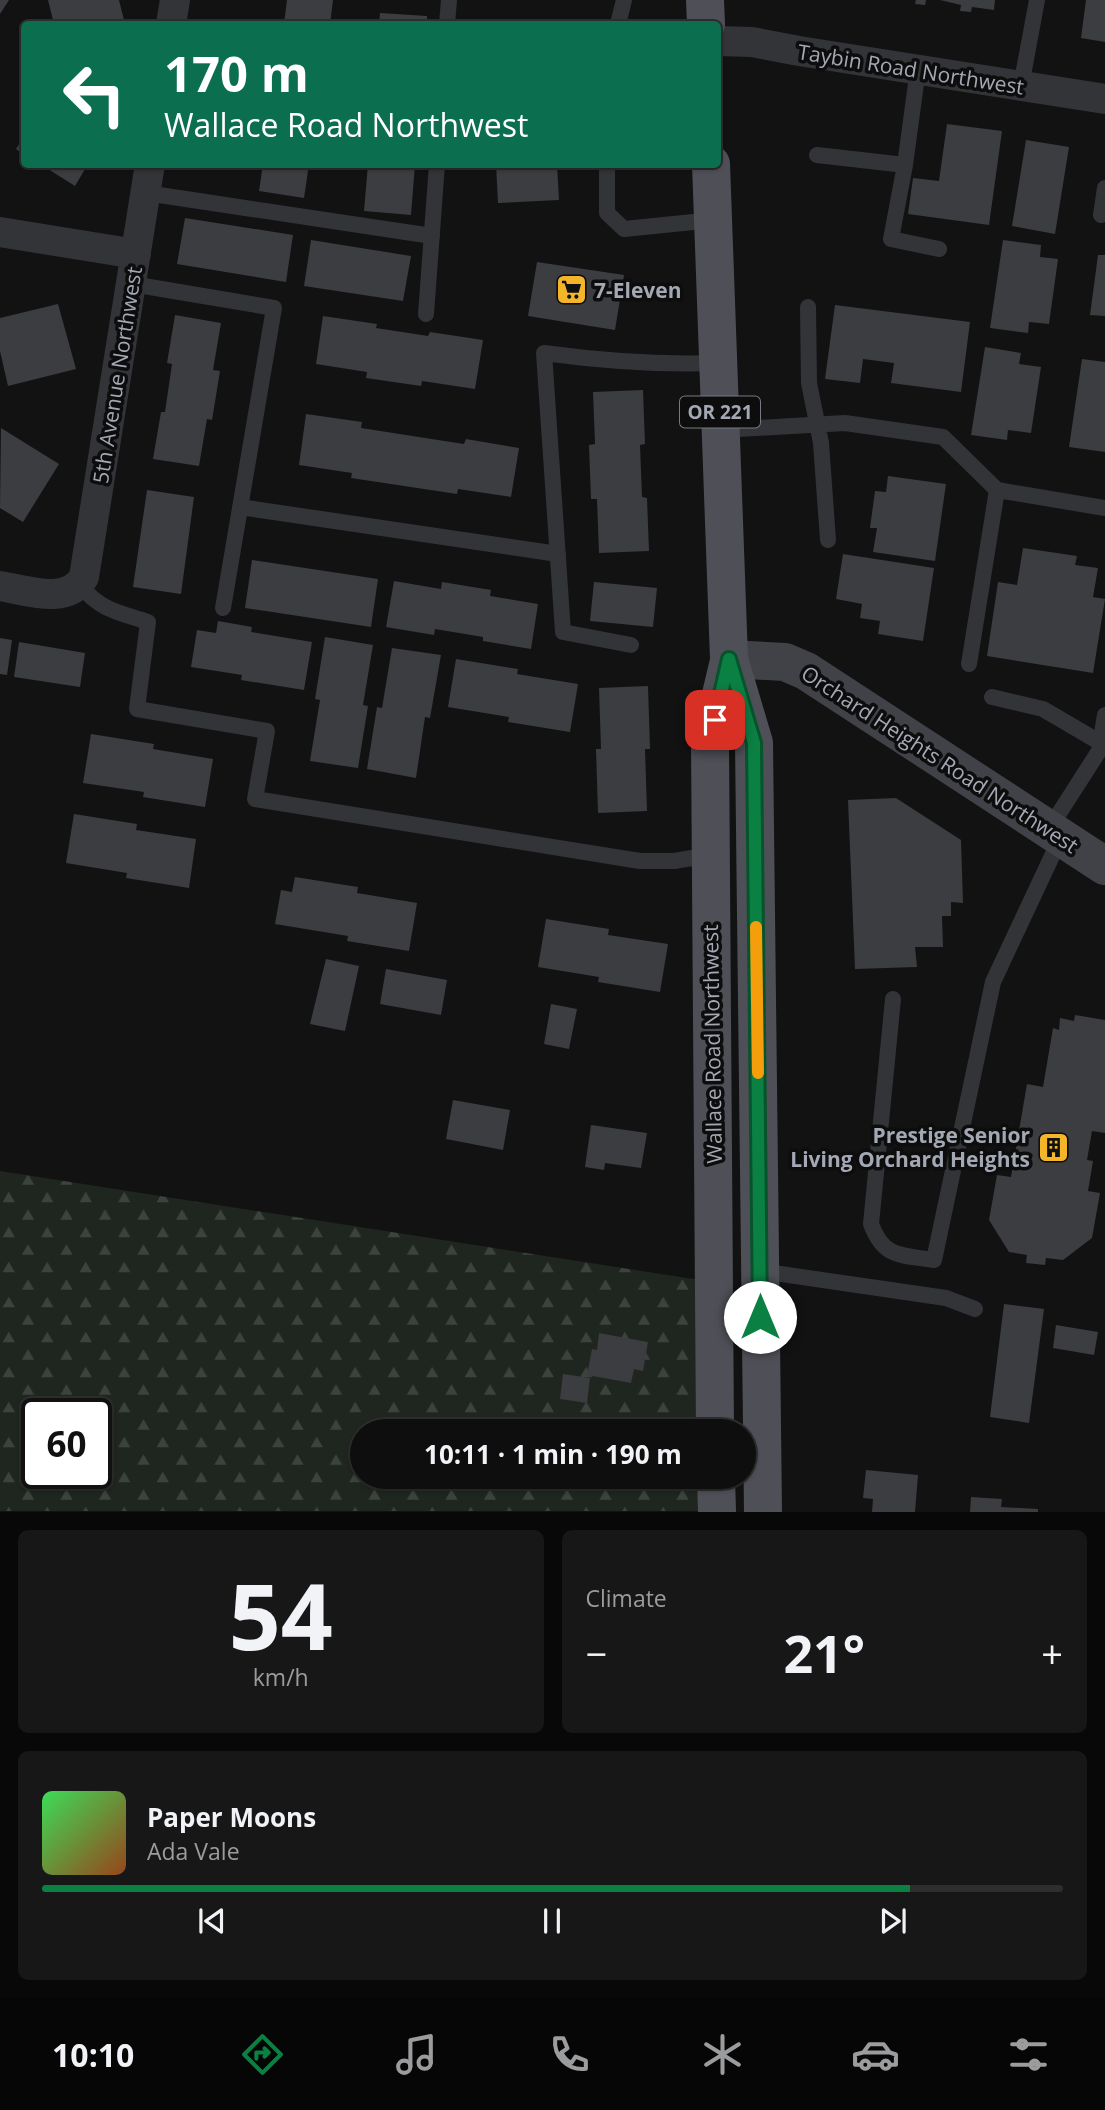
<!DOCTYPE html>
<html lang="en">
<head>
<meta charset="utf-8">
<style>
	:root { --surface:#0e0e0e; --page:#171717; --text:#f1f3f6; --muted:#9b9c9e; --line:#2e2e2e; --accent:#0b8043 }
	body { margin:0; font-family:"Open Sans",sans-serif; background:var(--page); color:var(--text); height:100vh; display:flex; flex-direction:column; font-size:26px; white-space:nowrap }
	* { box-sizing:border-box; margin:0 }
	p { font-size:23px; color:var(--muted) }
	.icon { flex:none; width:38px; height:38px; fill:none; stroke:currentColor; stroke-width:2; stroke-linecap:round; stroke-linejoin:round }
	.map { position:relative; height:1512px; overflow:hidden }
	.drawer { display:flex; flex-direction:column; gap:18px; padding:18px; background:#080808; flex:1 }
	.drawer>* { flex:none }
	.guide { position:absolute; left:21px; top:21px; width:700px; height:147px; border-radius:7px; box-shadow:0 2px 5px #0004,0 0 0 2px var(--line); background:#0b6e4f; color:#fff; overflow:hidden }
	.speed { position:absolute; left:21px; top:1398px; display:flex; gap:14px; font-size:35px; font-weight:700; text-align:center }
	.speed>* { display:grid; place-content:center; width:91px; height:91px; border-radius:50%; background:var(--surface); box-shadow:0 2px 5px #0004,0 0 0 2px var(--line); line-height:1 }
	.speed .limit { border:4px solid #111; border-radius:10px; background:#fff; color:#111 }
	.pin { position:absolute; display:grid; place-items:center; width:60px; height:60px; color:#fff; margin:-30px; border-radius:14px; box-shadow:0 4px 10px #0006 }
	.me { position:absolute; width:77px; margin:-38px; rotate:0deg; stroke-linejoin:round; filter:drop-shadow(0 0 5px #0008) }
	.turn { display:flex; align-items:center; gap:24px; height:147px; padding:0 28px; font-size:32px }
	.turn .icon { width:91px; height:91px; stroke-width:2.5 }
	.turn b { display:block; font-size:49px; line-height:60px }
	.big { font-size:52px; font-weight:700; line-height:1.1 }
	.drawer .widget { flex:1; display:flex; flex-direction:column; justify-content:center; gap:10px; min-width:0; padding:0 24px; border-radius:10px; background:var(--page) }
	.drawer .dial { align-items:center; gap:0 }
	.dial b { font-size:91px; line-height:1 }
	.song { display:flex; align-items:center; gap:21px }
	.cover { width:84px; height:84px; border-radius:10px; background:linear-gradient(135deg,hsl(130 70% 55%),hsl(20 70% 35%)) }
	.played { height:7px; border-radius:4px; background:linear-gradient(90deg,var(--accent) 85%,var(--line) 85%) }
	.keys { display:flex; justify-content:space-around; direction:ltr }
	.heat { display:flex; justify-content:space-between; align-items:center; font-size:38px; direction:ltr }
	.drawer .tiles { flex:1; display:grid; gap:18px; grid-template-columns:1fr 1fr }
	.widget:last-child { grid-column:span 2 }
	.trip { position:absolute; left:350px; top:1419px; width:406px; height:70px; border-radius:35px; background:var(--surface); box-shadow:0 2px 5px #0004,0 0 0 2px var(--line); font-weight:700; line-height:70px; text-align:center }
	.dock { display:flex; height:112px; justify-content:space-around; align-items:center; background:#060606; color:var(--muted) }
	.dock .icon { width:49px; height:49px }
	.dock .selected { color:var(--accent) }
	.dock b { font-size:32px; color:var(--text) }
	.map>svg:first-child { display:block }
	.forest { fill:url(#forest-firs); fill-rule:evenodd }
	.building { fill:#3c3d40 }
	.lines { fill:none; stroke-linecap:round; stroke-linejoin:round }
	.lane { stroke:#333438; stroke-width:16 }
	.street { stroke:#333438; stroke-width:30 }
	.secondary { stroke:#414248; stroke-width:38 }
	.primary { stroke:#4f5057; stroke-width:38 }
	.route-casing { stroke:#07532c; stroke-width:18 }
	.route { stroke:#0b8043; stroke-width:12 }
	.slow { stroke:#f59e0b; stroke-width:12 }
	.labels { text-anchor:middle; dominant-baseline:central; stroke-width:7; stroke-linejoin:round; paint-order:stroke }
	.shield { fill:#0d0d0e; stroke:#767a82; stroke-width:2 }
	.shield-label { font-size:19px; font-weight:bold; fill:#a3a8b4 }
	.street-label { font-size:21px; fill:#a3a8b4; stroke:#0d0d0e }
	.poi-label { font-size:21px; font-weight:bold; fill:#a3a8b4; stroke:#0d0d0e; text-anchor:start }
</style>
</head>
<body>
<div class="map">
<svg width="1105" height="1512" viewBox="0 0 1105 1512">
	<defs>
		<pattern id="forest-firs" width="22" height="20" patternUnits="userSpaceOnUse" patternTransform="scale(1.75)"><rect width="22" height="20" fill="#1e261f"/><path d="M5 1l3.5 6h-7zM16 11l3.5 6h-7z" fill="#3c433d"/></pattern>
	</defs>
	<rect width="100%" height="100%" fill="#121213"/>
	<path class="forest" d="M 0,1171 L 706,1281 L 720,1431 L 362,1432 L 362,1477 L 721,1477 L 722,1511 L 0,1511 ZM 37,1414 L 96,1414 L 96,1474 L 37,1474 Z"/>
	<path class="building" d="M 0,0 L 9,0 L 0,14 Z
		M 48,0 L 119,0 L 125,24 L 54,24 Z
		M 287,0 L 333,0 L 330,24 L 284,24 Z
		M 916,0 L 926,0 L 925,5 L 915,4 Z
		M 940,0 L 995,0 L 994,10 L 972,7 L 971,12 L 960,11 L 961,5 Z
		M 1086,0 L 1105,0 L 1105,42 L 1081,38 Z
		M 380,13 L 427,16 L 427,24 L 379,24 Z
		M 947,124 L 1002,131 L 989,225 L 908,214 L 913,178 L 939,181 Z
		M 24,136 L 24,155 L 16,149 Z
		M 1026,140 L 1069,147 L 1055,234 L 1012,226 Z
		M 40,164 L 88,164 L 75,186 Z
		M 263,164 L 309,164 L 304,198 L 259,191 Z
		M 368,164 L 415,164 L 411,215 L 364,211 Z
		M 496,164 L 557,164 L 559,200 L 498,203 Z
		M 185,218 L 293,235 L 286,282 L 177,264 Z
		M 311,240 L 411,256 L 403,301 L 304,286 Z
		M 1003,240 L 1041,245 L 1040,257 L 1058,259 L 1049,324 L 1029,322 L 1028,333 L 990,328 Z
		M 1098,255 L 1105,255 L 1105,316 L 1090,315 Z
		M 537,262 L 624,275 L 615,330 L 528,316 Z
		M 58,304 L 76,369 L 8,386 L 0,351 L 0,318 Z
		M 835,305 L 970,322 L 961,392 L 891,383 L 894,363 L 863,359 L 860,383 L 825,379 Z
		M 175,315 L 221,323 L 213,370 L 220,371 L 212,420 L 207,419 L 199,466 L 153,459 L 161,412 L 165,412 L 172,364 L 167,363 Z
		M 323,316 L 377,324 L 376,328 L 428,336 L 430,332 L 483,340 L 475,389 L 422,381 L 421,386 L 366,378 L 367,372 L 316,364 Z
		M 985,347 L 1021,353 L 1019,364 L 1041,367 L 1031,433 L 1008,430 L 1007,440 L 971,435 Z
		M 1082,359 L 1105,362 L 1105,452 L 1069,447 Z
		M 643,390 L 645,444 L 640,445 L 642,497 L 647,498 L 649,551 L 599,553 L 597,499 L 591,499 L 589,445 L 595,444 L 593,392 Z
		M 306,414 L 362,422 L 361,428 L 464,444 L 466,439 L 519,448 L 511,497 L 458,489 L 457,494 L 351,478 L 352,473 L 299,465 Z
		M 1,428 L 59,464 L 23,522 L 0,508 Z
		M 888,476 L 946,484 L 935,561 L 873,552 L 877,528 L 870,528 L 875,491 L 886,492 Z
		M 147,490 L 194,497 L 181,594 L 133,587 Z
		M 1023,548 L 1077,556 L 1075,565 L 1098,568 L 1093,597 L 1105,599 L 1093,673 L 987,656 L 998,582 L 1017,585 Z
		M 843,554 L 934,568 L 923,641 L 878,634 L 880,621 L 860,618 L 862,604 L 836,599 Z
		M 252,560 L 378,579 L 371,627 L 245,608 Z
		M 394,581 L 441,589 L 442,582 L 491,590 L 490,596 L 538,604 L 531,649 L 483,641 L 483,637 L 435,629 L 434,635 L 386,627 Z
		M 594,582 L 657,588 L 653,627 L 590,621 Z
		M 218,621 L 252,627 L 251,632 L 312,642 L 304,690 L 241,680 L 242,675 L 191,667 L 197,630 L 216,633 Z
		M 325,637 L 373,645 L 363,705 L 368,706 L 358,768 L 310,761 L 320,700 L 315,699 Z
		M 0,638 L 12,640 L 7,675 L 0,674 Z
		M 19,642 L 85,653 L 80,687 L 14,677 Z
		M 392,648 L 441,655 L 430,718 L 425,717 L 416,778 L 367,769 L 377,707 L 382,708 Z
		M 456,659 L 518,669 L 517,674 L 578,684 L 570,732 L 508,722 L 509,717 L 448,707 Z
		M 648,686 L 650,749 L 645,749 L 647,811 L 598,813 L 596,749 L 601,749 L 599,688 Z
		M 91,734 L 154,744 L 153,749 L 213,759 L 205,807 L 143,797 L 144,792 L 83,783 Z
		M 896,798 L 961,840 L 963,903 L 951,902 L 951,916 L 942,916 L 943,947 L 915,947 L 917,967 L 855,969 L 848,800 Z
		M 74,814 L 137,824 L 136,830 L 196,839 L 189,888 L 126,878 L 127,873 L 66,863 Z
		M 295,877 L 358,887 L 357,893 L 417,903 L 409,951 L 347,941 L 348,936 L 275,924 L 281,890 L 292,892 Z
		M 546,919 L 609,929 L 608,935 L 668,944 L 660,992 L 598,982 L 599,977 L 538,967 Z
		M 326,959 L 359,966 L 345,1031 L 310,1024 Z
		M 386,969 L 447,980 L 441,1015 L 380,1004 Z
		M 551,1004 L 577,1009 L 569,1049 L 544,1044 Z
		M 1075,1015 L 1105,1020 L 1105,1133 L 1092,1131 L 1087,1160 L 1093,1161 L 1088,1191 L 1100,1193 L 1092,1238 L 1063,1260 L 1046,1258 L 1045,1265 L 1026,1263 L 1027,1255 L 1009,1252 L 989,1220 L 997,1175 L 1011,1177 L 1027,1084 L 1043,1087 L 1053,1028 L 1059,1030 L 1060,1018 L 1074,1021 Z
		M 453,1100 L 510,1110 L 503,1150 L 446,1139 Z
		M 591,1125 L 647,1133 L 641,1168 L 605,1163 L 604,1170 L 585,1167 Z
		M 1004,1304 L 1044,1309 L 1029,1423 L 990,1417 Z
		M 1056,1325 L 1098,1332 L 1094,1355 L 1053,1348 Z
		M 599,1333 L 648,1342 L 643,1371 L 634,1369 L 631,1383 L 587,1375 L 592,1349 L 597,1350 Z
		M 563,1374 L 590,1378 L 587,1403 L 560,1399 Z
		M 866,1470 L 918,1475 L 915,1512 L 872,1512 L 873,1499 L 863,1498 Z
		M 971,1497 L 1002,1499 L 1001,1507 L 1038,1509 L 1038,1512 L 970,1512 Z"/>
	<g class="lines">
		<path class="lane" d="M 447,24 L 449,0
			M 618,24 L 624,0
			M 1021,86 L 1037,0
			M 817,155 L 905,165 L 918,69
			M 607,164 L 607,213 L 624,229 L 713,220
			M 905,165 L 891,239 L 939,249
			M 146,193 L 432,236
			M 1101,215 L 1105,188
			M 132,284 L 274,308 L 223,608
			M 808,307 L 809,383 L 821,443 L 828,540
			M 426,314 L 437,164
			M 721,430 L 845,423 L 943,437 L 997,490
			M 240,507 L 558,554
			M 80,585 C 101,611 118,612 148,622 L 137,709 L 267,731 L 255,799 L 640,861 L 674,861 L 710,855
			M 631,645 L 563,632 L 544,353 C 603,361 659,365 718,363
			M 969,664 L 997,490 L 1105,508
			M 992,697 L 1043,709 L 1101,743
			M 1049,829 L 1099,751 L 1105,715
			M 893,999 L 871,1224 C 884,1259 902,1255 934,1260 L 993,982 L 1061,837
			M 760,1271 L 946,1298 L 975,1309"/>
		<path class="street" d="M 171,24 L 175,0
			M 718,41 L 752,42 L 799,51 L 1105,99
			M 0,232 L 136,254
			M 0,586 C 26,590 68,606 84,577 L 150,164"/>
		<path class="secondary" d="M 729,659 L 785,662 L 806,671 L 1105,866"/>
		<path class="primary" d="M 705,0 L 706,24
			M 711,164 L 729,659 L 754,743 L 763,1512
			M 715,1432 L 710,741 L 729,661
			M 716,1477 L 717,1512"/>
	</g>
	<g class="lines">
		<defs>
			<path id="route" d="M 715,720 L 729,659 L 754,743 L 760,1317"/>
		</defs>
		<use href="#route" class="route-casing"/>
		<use href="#route" class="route"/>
		<path class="slow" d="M 756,927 L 758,1073"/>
	</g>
	<defs>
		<symbol id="supermarket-square" viewBox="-11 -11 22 22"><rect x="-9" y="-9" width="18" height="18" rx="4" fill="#f4b529" stroke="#0d0d0e"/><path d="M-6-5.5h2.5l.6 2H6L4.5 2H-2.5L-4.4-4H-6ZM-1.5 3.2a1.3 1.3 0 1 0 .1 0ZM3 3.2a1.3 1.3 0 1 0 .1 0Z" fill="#111"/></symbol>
		<symbol id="building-square" viewBox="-11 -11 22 22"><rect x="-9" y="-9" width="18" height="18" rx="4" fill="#f4b529" stroke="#0d0d0e"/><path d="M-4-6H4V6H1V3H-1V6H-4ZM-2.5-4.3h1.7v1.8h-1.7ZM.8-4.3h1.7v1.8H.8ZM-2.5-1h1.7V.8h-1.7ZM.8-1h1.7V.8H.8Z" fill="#111"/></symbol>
	</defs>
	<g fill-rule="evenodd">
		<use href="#supermarket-square" x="554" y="272" width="35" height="35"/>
		<use href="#building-square" x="1036" y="1130" width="35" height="35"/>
	</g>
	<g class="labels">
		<rect class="shield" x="680" y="396.5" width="80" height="31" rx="5"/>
		<g class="shield-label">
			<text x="720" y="412">OR 221</text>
		</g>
		<g class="street-label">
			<text transform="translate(911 69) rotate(9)">Taybin Road Northwest</text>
			<text transform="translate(117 375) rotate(-81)">5th Avenue Northwest</text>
			<text transform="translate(940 759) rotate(33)">Orchard Heights Road Northwest</text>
			<text transform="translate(712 1044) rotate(-91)">Wallace Road Northwest</text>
		</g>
		<g class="poi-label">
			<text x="594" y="290">7-Eleven</text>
			<text x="1030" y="1135" text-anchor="end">Prestige Senior<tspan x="1030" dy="24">Living Orchard Heights</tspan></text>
		</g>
	</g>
</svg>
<div class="speed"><div class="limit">60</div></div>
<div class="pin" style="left:715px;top:720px;background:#d93025"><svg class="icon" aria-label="arrive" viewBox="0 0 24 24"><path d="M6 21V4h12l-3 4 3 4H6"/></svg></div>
<svg class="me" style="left:760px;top:1317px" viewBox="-20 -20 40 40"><circle r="19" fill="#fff"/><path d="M0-13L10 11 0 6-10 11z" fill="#0b8043"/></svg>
<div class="trip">10:11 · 1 min · 190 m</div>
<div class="guide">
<div class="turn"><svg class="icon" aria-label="left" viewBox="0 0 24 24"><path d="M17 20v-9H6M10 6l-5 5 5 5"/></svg><div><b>170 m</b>Wallace Road Northwest</div></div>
</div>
</div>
<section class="drawer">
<div class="tiles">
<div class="widget dial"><b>54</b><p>km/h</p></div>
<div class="widget"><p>Climate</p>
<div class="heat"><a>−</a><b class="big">21°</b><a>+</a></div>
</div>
<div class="widget">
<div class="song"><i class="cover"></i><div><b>Paper Moons</b><p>Ada Vale</p></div></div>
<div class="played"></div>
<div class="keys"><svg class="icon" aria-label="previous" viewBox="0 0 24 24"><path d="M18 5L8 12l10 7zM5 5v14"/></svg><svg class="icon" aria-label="pause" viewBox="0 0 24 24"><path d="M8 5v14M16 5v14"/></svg><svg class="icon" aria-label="next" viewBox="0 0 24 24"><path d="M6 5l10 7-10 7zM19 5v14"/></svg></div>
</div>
</div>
</section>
<nav class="dock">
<b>10:10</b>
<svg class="icon selected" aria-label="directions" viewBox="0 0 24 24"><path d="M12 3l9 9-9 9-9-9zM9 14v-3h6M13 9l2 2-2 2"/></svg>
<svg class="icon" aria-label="music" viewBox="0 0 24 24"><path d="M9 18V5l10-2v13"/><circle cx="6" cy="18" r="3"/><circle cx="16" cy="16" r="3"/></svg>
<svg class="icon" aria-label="phone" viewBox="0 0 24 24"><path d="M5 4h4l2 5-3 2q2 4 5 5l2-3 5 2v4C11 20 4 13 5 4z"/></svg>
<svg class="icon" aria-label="climate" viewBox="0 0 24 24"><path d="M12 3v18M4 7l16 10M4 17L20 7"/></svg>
<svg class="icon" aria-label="car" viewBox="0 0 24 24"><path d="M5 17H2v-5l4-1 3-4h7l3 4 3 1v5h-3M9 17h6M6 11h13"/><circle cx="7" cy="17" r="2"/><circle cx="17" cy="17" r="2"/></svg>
<svg class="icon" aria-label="filters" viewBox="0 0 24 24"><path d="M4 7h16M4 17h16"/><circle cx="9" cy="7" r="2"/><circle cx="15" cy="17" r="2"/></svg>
</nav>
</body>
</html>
